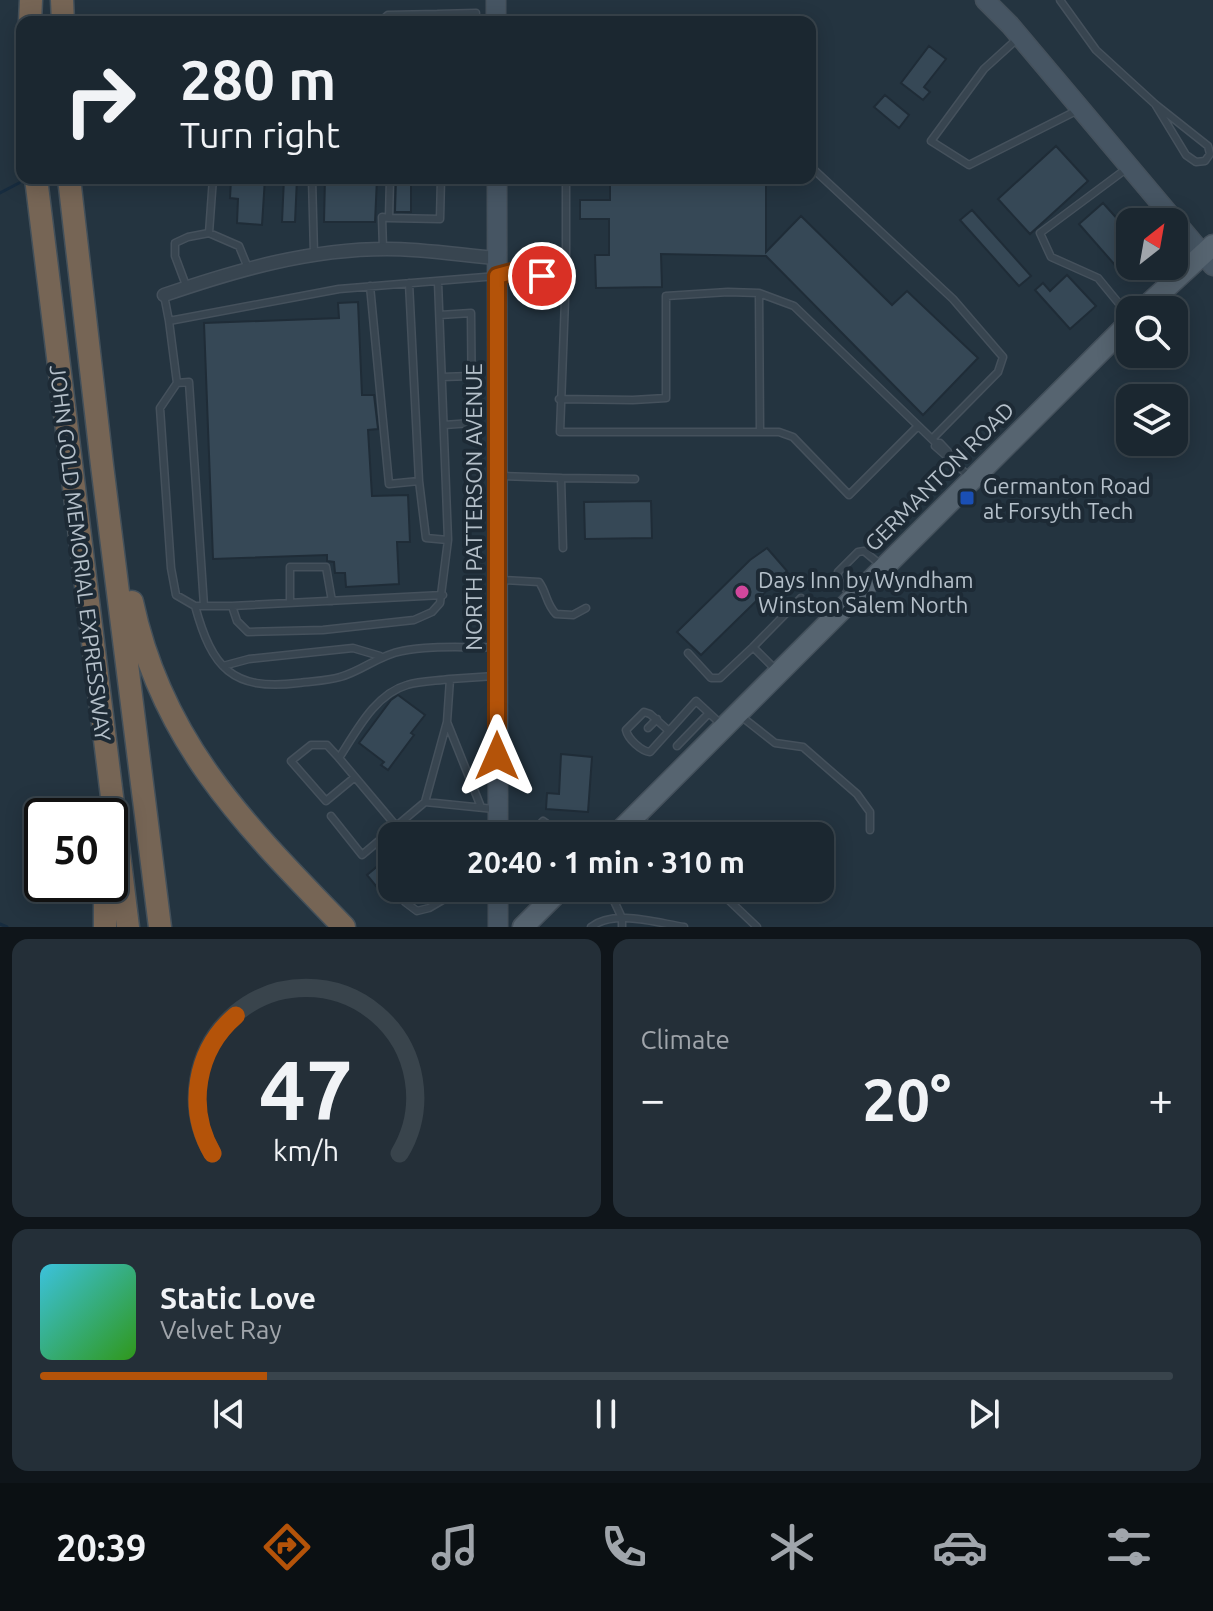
<!DOCTYPE html>
<html lang="en">
<head>
<meta charset="utf-8">
<style>
	:root { --surface:#1b2730; --page:#242f38; --text:#f1f3f6; --muted:#a0a5ab; --line:#39444c; --accent:#b45309 }
	body { margin:0; font-family:Ubuntu,sans-serif; background:var(--page); color:var(--text); height:100vh; display:flex; flex-direction:column; font-size:30px; white-space:nowrap }
	* { box-sizing:border-box; margin:0 }
	p { font-size:26px; color:var(--muted) }
	.icon { flex:none; width:44px; height:44px; fill:none; stroke:currentColor; stroke-width:2; stroke-linecap:round; stroke-linejoin:round }
	.map { position:relative; height:927px; overflow:hidden }
	.side { display:flex; flex-direction:column; gap:12px; padding:12px; background:#0f151a; flex:1 }
	.side>* { flex:none }
	.hud { position:absolute; left:16px; top:16px; width:800px; height:168px; border-radius:16px; box-shadow:0 4px 20px #0003,0 0 0 2px var(--line); background:#1b2730; color:var(--text); overflow:hidden }
	.needle { width:52px; rotate:31deg }
	.controls { position:absolute; left:1116px; top:208px; display:grid; gap:16px }
	.controls a { display:grid; place-items:center; width:72px; height:72px; border-radius:16px; background:var(--surface); box-shadow:0 4px 20px #0003,0 0 0 2px var(--line); font-size:40px }
	.speed { position:absolute; left:24px; top:798px; display:flex; gap:16px; font-size:40px; font-weight:700; text-align:center }
	.speed>* { display:grid; place-content:center; width:104px; height:104px; border-radius:50%; background:var(--surface); box-shadow:0 4px 20px #0003,0 0 0 2px var(--line); line-height:1 }
	.speed .limit { border:4px solid #111; border-radius:12px; background:#fff; color:#111 }
	.pin { position:absolute; display:grid; place-items:center; width:68px; height:68px; color:#fff; margin:-34px; border:4px solid #fff; border-radius:50%; box-shadow:0 2px 8px #0007 }
	.me { position:absolute; width:88px; margin:-44px; rotate:0deg; stroke-linejoin:round; filter:drop-shadow(0 0 6px #0008) }
	.turn { display:flex; align-items:center; gap:28px; height:168px; padding:0 32px; font-size:36px }
	.turn .icon { width:104px; height:104px; stroke-width:2.5 }
	.turn b { display:block; font-size:56px; line-height:68px }
	.big { font-size:60px; font-weight:600; line-height:1.1 }
	.side .widget { flex:1; display:flex; flex-direction:column; justify-content:center; gap:12px; min-width:0; padding:0 28px; border-radius:16px; background:var(--page) }
	.side .dial { align-items:center; gap:0 }
	.dial svg { height:208px; overflow:visible; fill:none; stroke:var(--line); stroke-width:7; stroke-linecap:round; text-anchor:middle }
	.dial text { fill:var(--text); stroke:none }
	.song { display:flex; align-items:center; gap:24px }
	.cover { width:96px; height:96px; border-radius:12px; background:linear-gradient(135deg,hsl(190 70% 55%),hsl(110 70% 35%)) }
	.played { height:8px; border-radius:4px; background:linear-gradient(90deg,var(--accent) 20%,var(--line) 20%) }
	.keys { display:flex; justify-content:space-around; direction:ltr }
	.heat { display:flex; justify-content:space-between; align-items:center; font-size:44px; direction:ltr }
	.side .tiles { flex:1; display:grid; gap:12px; grid-template-columns:1fr 1fr }
	.widget:last-child { grid-column:span 2 }
	.trip { position:absolute; left:378px; top:822px; width:456px; height:80px; border-radius:16px; background:var(--surface); box-shadow:0 4px 20px #0003,0 0 0 2px var(--line); font-weight:600; line-height:80px; text-align:center }
	.menu { display:flex; height:128px; justify-content:space-around; align-items:center; background:#0b1013; color:var(--muted) }
	.menu .icon { width:56px; height:56px }
	.menu .on { color:var(--accent) }
	.menu b { font-size:36px; color:var(--text) }
	.map>svg:first-child { display:block }
	.lines { fill:none; stroke-linecap:round; stroke-linejoin:round }
	.stream { stroke:#172c3f; stroke-width:3 }
	.building { fill:#364856; stroke:#1f2c37; stroke-width:2 }
	.service-casing { stroke:#45515c; stroke-width:9 }
	.minor-casing { stroke:#45515c; stroke-width:15 }
	.secondary-casing { stroke:#45515c; stroke-width:21 }
	.primary-casing { stroke:#45515c; stroke-width:23 }
	.motorway-casing { stroke:#43505a; stroke-width:25 }
	.service { stroke:#384550; stroke-width:6 }
	.minor { stroke:#384550; stroke-width:12 }
	.secondary { stroke:#465563; stroke-width:18 }
	.primary { stroke:#566470; stroke-width:20 }
	.motorway { stroke:#766555; stroke-width:22 }
	.route-casing { stroke:#753606; stroke-width:20 }
	.route { stroke:#b45309; stroke-width:14 }
	.transit-dot { fill:#1a4fb4; stroke:#1d2a35; stroke-width:3 }
	.hotel-dot { fill:#d1479c; stroke:#1d2a35; stroke-width:3 }
	.labels { text-anchor:middle; dominant-baseline:central; stroke-width:8; stroke-linejoin:round; paint-order:stroke }
	.street-label { font-size:22px; fill:#b5c0ca; stroke:#1d2a35 }
	.poi-label { font-size:22px; fill:#b5c0ca; stroke:#1d2a35; text-anchor:start }
</style>
</head>
<body>
<div class="map">
<svg width="1213" height="927" viewBox="0 0 1213 927">
	<rect width="100%" height="100%" fill="#243440"/>
	<g class="lines">
		<path class="stream" d="M 0,193 L 19,183
			M 0,924 L 7,927"/>
	</g>
	<path class="building" d="M 929,46 L 946,59 L 924,87 L 930,92 L 923,100 L 901,83 Z
		M 885,95 L 909,115 L 899,128 L 874,107 Z
		M 1056,146 L 1088,181 L 1030,234 L 998,199 Z
		M 237,178 L 265,178 L 262,225 L 237,223 L 238,199 L 230,198 L 231,180 L 237,180 Z
		M 284,178 L 297,178 L 295,222 L 282,222 Z
		M 325,178 L 377,178 L 375,222 L 324,222 Z
		M 396,178 L 411,178 L 411,212 L 395,212 Z
		M 610,178 L 766,178 L 766,252 L 801,216 L 892,305 L 907,291 L 978,358 L 923,415 L 766,256 L 661,254 L 662,287 L 596,288 L 595,255 L 609,255 L 609,219 L 580,219 L 580,200 L 610,200 Z
		M 1103,203 L 1130,233 L 1130,266 L 1122,273 L 1079,224 Z
		M 972,210 L 1031,276 L 1019,286 L 960,220 Z
		M 1067,275 L 1096,306 L 1070,329 L 1035,290 L 1043,283 L 1050,291 Z
		M 358,302 L 362,395 L 374,395 L 378,429 L 368,430 L 372,496 L 408,495 L 410,542 L 397,542 L 399,584 L 346,587 L 345,573 L 335,573 L 334,562 L 327,561 L 327,555 L 213,559 L 204,323 L 339,318 L 338,303 Z
		M 651,501 L 652,538 L 585,539 L 584,502 Z
		M 767,548 L 787,571 L 701,655 L 677,632 L 750,560 Z
		M 398,695 L 425,715 L 411,733 L 414,735 L 388,770 L 381,765 L 384,762 L 359,743 L 391,700 Z
		M 561,754 L 592,757 L 588,812 L 546,809 L 547,793 L 559,794 Z
		M 392,854 L 392,882 L 380,891 L 367,875 Z"/>
	<g class="lines">
		<defs>
			<path id="service" d="M 1060,0 L 1096,50 L 1155,104 L 1208,146 L 1210,154 L 1205,161 L 1196,162 L 1186,155 L 1155,104
				M 380,22 L 388,15 L 438,14
				M 438,22 L 438,14 L 476,13
				M 1017,39 L 984,69 L 931,141 L 969,165 L 1078,110
				M 810,166 L 953,299 L 1003,357 L 998,372 L 932,439
				M 1126,169 L 1040,233 L 1051,257 L 1098,278 L 1130,317
				M 213,178 L 209,233 L 239,246 L 248,268
				M 312,178 L 314,254
				M 390,178 L 389,218 L 440,219 L 441,178
				M 383,249 L 382,217 L 389,218
				M 1159,266 L 1163,286
				M 556,272 L 566,273 L 560,432 L 779,432 L 793,437 L 849,495 L 918,426
				M 566,273 L 566,178
				M 370,286 L 389,484 L 419,481 L 409,283
				M 187,288 L 175,256 L 175,243 L 188,237 L 209,233
				M 759,293 L 760,432
				M 164,295 L 169,321 L 339,289 L 497,276 L 512,272 L 516,267 L 553,267 L 556,272 L 553,276 L 515,275 L 512,272
				M 440,315 L 471,313 L 472,423 L 444,425
				M 169,321 L 177,383 L 160,408 L 171,568 L 176,595 L 195,606 C 212,668 232,691 298,683 C 312,681 327,681 340,677 C 362,671 379,655 402,651 C 431,645 464,648 494,647
				M 442,377 L 471,376
				M 177,383 L 189,382 L 204,606
				M 559,399 L 633,400 L 666,398 L 666,296 L 728,292 L 759,293 L 794,306 L 936,443
				M 953,461 L 953,457 L 940,443 L 936,443 L 935,446 L 969,476
				M 501,476 L 561,478 L 563,548
				M 561,478 L 635,479
				M 419,481 L 426,538 L 448,540
				M 501,580 L 539,582 C 547,593 546,604 556,614 L 573,615 L 586,608
				M 851,594 C 844,587 837,583 838,572 L 858,552 L 864,551 L 882,566
				M 290,603 L 290,567 L 326,567 L 332,601
				M 195,606 L 232,606 L 237,621 L 248,632 L 323,630 L 414,620 L 432,612 L 440,603 L 448,540 L 438,282
				M 232,606 L 443,595
				M 688,653 L 711,678 L 720,678 L 753,647
				M 223,666 L 249,659 L 353,648 L 380,656
				M 776,670 L 753,647 L 801,598
				M 742,717 L 775,743 L 803,747 L 857,794 L 870,812 L 870,830
				M 447,722 L 481,807
				M 648,728 L 657,719
				M 669,731 L 650,714 L 644,712 L 626,730 C 628,739 641,751 650,752 L 696,701 L 723,726
				M 677,746 L 709,713
				M 339,758 L 327,745 L 311,745 L 291,761 L 326,801 L 355,777
				M 494,809 L 425,802 L 447,722 L 450,679 L 495,676
				M 331,816 L 362,855 L 425,802
				M 639,817 L 660,836
				M 397,827 L 339,758 C 356,732 375,694 407,685 C 420,681 436,681 450,679
				M 529,836 L 543,821 L 564,836
				M 411,888 L 405,896 L 405,902 L 417,911 L 429,908 L 463,888 L 496,893
				M 608,888 L 622,918 L 622,927
				M 716,888 L 757,927
				M 591,927 C 614,909 657,923 684,927"/>
			<path id="minor" d="M 164,295 C 237,270 309,249 387,249 C 423,249 461,255 497,258"/>
			<path id="secondary" d="M 496,0 L 496,22
				M 985,0 L 1010,25 L 1213,266
				M 497,178 L 498,836
				M 498,888 L 498,927"/>
			<path id="primary" d="M 1142,310 L 1213,245
				M 615,836 L 1130,322
				M 523,927 L 562,888"/>
			<path id="motorway" d="M 62,0 L 63,22
				M 30,22 L 31,0
				M 36,178 L 128,927
				M 69,178 L 102,465 L 160,927
				M 132,602 C 162,744 247,827 344,927
				M 105,927 L 105,884"/>
		</defs>
		<use href="#service" class="service-casing"/>
		<use href="#minor" class="minor-casing"/>
		<use href="#secondary" class="secondary-casing"/>
		<use href="#primary" class="primary-casing"/>
		<use href="#motorway" class="motorway-casing"/>
		<use href="#service" class="service"/>
		<use href="#minor" class="minor"/>
		<use href="#secondary" class="secondary"/>
		<use href="#primary" class="primary"/>
		<use href="#motorway" class="motorway"/>
	</g>
	<g class="lines">
		<defs>
			<path id="route" d="M 497,756 L 497,276 L 512,272 L 515,275 L 542,276"/>
		</defs>
		<use href="#route" class="route-casing"/>
		<use href="#route" class="route"/>
	</g>
	<rect class="transit-dot" x="959" y="490" width="16" height="16" rx="4"/>
	<circle class="hotel-dot" cx="742" cy="592" r="8"/>
	<g class="labels">
		<g class="street-label">
			<text transform="translate(939 476) rotate(-45)">GERMANTON ROAD</text>
			<text transform="translate(473 507) rotate(-90)">NORTH PATTERSON AVENUE</text>
			<text transform="translate(81 553) rotate(83)">JOHN GOLD MEMORIAL EXPRESSWAY</text>
		</g>
		<g class="poi-label">
			<text x="983" y="485">Germanton Road<tspan x="983" dy="25">at Forsyth Tech</tspan></text>
			<text x="758" y="579">Days Inn by Wyndham<tspan x="758" dy="25">Winston Salem North</tspan></text>
		</g>
	</g>
</svg>
<div class="controls">
<a><svg class="needle" viewBox="-14 -14 28 28"><path d="M0-13l5 13h-10z" fill="#e53935"/><path d="M0 13l5-13h-10z" fill="#a0a5ab"/></svg></a>
<a><svg class="icon" aria-label="search" viewBox="0 0 24 24"><circle cx="10" cy="10" r="6"/><path d="M15 15l6 6"/></svg></a>
<a><svg class="icon" aria-label="layers" viewBox="0 0 24 24"><path d="M12 4l9 5-9 5-9-5zM3 14l9 5 9-5"/></svg></a>
</div>
<div class="speed"><div class="limit">50</div></div>
<div class="pin" style="left:542px;top:276px;background:#d93025"><svg class="icon" aria-label="arrive" viewBox="0 0 24 24"><path d="M6 21V4h12l-3 4 3 4H6"/></svg></div>
<svg class="me" style="left:497px;top:756px" viewBox="-20 -20 40 40"><path d="M0-17L14 15 0 8-14 15z" fill="#b45309" stroke="#fff" stroke-width="4"/></svg>
<div class="trip">20:40 · 1 min · 310 m</div>
<div class="hud">
<div class="turn"><svg class="icon" aria-label="right" viewBox="0 0 24 24"><path d="M7 20v-9h11M14 6l5 5-5 5"/></svg><div><b>280 m</b>Turn right</div></div>
</div>
</div>
<section class="side">
<div class="tiles">
<div class="widget dial"><svg viewBox="0 0 100 80">
<path d="M14 69A42 42 0 1 1 86 69"/>
<path d="M14 69A42 42 0 0 1 23 16" stroke="#b45309"/>
<text x="50" y="56" font-size="32" font-weight="700">47</text>
<text x="50" y="72" font-size="11">km/h</text>
</svg></div>
<div class="widget"><p>Climate</p>
<div class="heat"><a>−</a><b class="big">20°</b><a>+</a></div>
</div>
<div class="widget">
<div class="song"><i class="cover"></i><div><b>Static Love</b><p>Velvet Ray</p></div></div>
<div class="played"></div>
<div class="keys"><svg class="icon" aria-label="previous" viewBox="0 0 24 24"><path d="M18 5L8 12l10 7zM5 5v14"/></svg><svg class="icon" aria-label="pause" viewBox="0 0 24 24"><path d="M8 5v14M16 5v14"/></svg><svg class="icon" aria-label="next" viewBox="0 0 24 24"><path d="M6 5l10 7-10 7zM19 5v14"/></svg></div>
</div>
</div>
</section>
<nav class="menu">
<b>20:39</b>
<svg class="icon on" aria-label="directions" viewBox="0 0 24 24"><path d="M12 3l9 9-9 9-9-9zM9 14v-3h6M13 9l2 2-2 2"/></svg>
<svg class="icon" aria-label="music" viewBox="0 0 24 24"><path d="M9 18V5l10-2v13"/><circle cx="6" cy="18" r="3"/><circle cx="16" cy="16" r="3"/></svg>
<svg class="icon" aria-label="phone" viewBox="0 0 24 24"><path d="M5 4h4l2 5-3 2q2 4 5 5l2-3 5 2v4C11 20 4 13 5 4z"/></svg>
<svg class="icon" aria-label="climate" viewBox="0 0 24 24"><path d="M12 3v18M4 7l16 10M4 17L20 7"/></svg>
<svg class="icon" aria-label="car" viewBox="0 0 24 24"><path d="M5 17H2v-5l4-1 3-4h7l3 4 3 1v5h-3M9 17h6M6 11h13"/><circle cx="7" cy="17" r="2"/><circle cx="17" cy="17" r="2"/></svg>
<svg class="icon" aria-label="filters" viewBox="0 0 24 24"><path d="M4 7h16M4 17h16"/><circle cx="9" cy="7" r="2"/><circle cx="15" cy="17" r="2"/></svg>
</nav>
</body>
</html>
